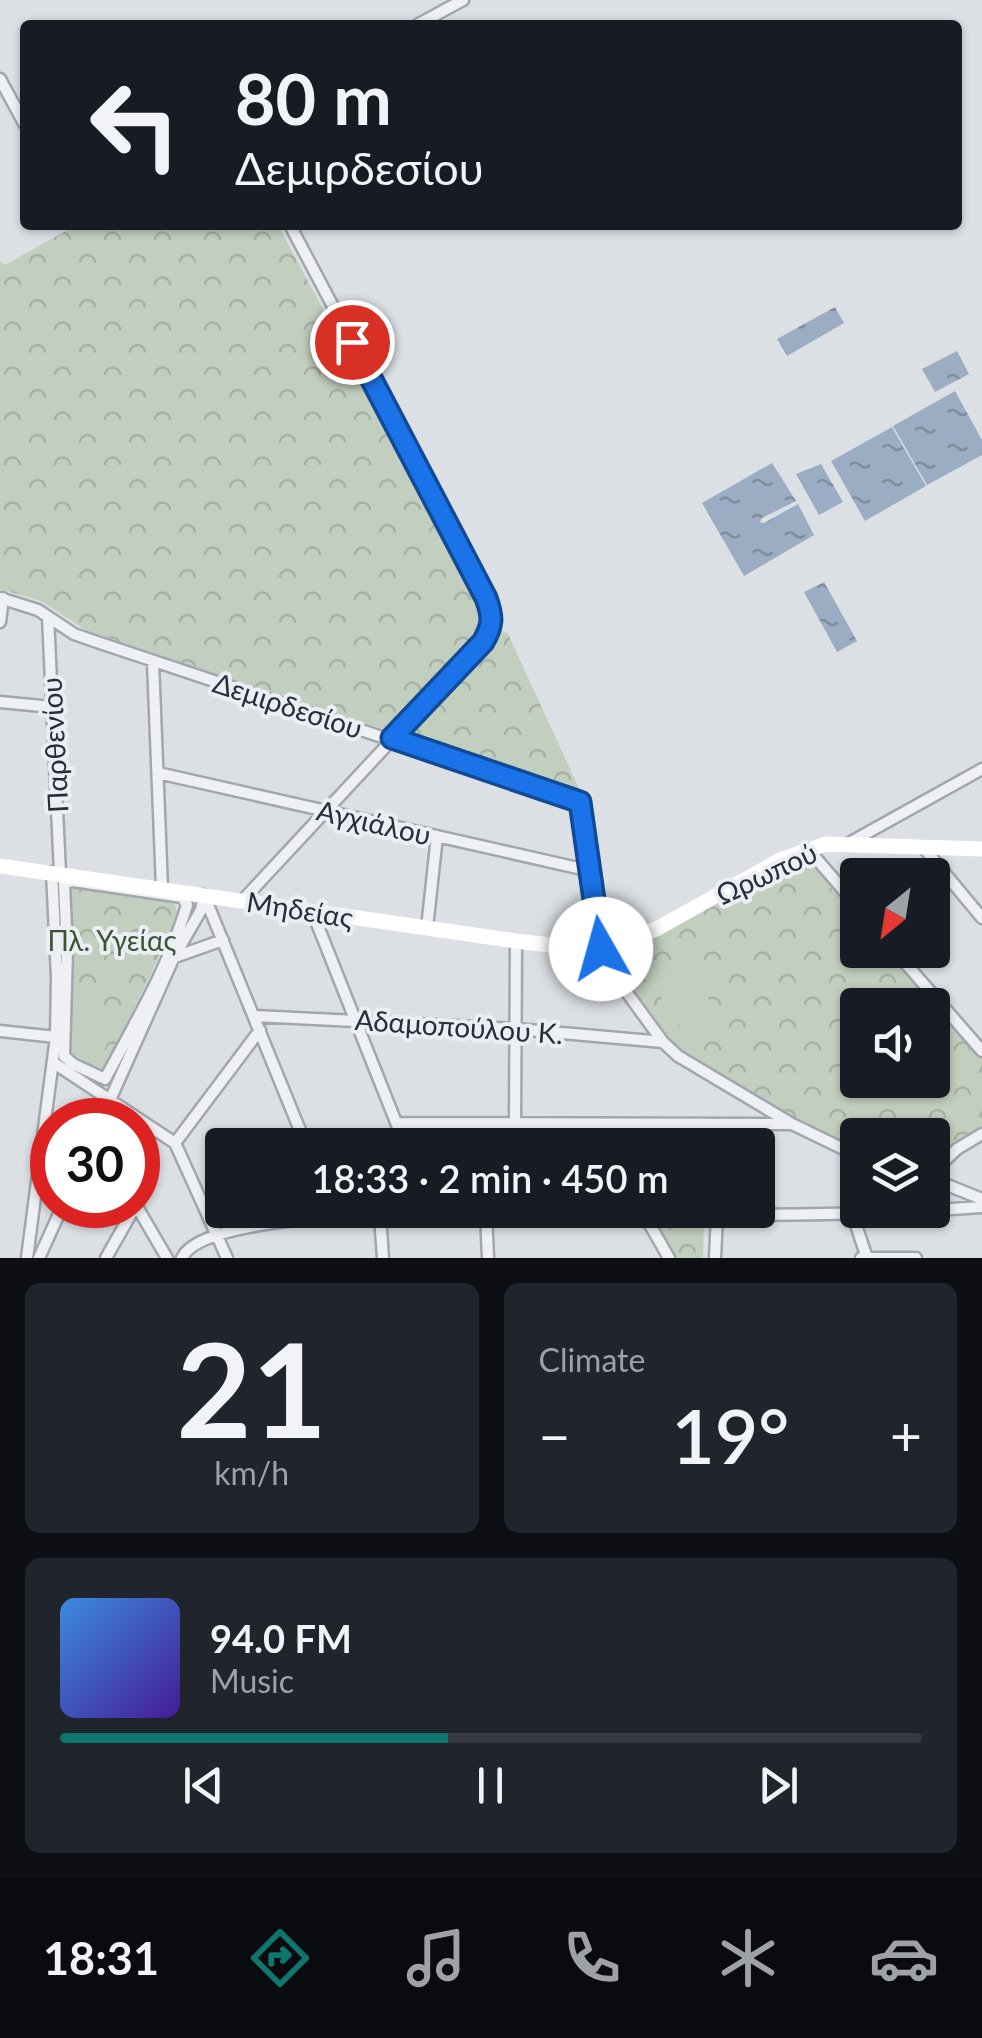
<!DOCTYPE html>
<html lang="en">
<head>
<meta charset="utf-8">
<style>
	:root { --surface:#171b24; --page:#20242c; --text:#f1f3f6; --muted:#9ea1a6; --line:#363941; --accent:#0f766e }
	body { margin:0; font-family:Lato,sans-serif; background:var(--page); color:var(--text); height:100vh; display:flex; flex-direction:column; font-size:38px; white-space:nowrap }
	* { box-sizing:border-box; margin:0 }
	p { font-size:32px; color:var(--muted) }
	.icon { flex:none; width:55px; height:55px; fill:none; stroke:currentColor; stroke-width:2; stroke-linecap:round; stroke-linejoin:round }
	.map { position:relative; height:1258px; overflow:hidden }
	.side { display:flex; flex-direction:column; gap:25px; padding:25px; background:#0d0f14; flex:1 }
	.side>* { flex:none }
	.hud { position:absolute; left:20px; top:20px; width:942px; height:210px; border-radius:10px; box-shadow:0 2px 8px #0004; background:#171b24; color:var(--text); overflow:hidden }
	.needle { width:65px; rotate:210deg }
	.fabs { position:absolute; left:840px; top:858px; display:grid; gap:20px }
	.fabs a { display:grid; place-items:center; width:110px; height:110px; border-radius:10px; background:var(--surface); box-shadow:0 2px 8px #0004; font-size:50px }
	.speed { position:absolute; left:30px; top:1098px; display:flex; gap:20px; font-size:50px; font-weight:700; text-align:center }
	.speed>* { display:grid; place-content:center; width:130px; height:130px; border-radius:50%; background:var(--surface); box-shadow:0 2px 8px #0004; line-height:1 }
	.speed .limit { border:15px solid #d22; background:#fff; color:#111 }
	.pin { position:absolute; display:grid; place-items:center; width:85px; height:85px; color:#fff; margin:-42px; border:5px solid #fff; border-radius:50%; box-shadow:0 2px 10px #0007 }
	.me { position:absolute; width:110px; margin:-55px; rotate:353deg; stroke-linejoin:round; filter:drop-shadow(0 0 8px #0008) }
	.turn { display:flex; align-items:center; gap:35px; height:210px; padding:0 50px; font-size:45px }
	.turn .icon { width:130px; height:130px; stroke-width:2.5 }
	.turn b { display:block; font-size:70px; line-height:85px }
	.big { font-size:75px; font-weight:600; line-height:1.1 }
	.side .widget { flex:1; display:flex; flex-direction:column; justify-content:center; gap:15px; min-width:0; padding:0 35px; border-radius:15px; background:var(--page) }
	.side .dial { align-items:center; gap:0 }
	.dial b { font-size:130px; line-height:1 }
	.song { display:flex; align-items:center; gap:30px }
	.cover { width:120px; height:120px; border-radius:15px; background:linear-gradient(135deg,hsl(210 70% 55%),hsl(260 70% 35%)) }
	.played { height:10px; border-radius:5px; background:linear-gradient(90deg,var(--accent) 45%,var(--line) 45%) }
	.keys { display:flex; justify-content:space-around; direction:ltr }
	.heat { display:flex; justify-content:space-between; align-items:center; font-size:55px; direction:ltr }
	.side .tiles { flex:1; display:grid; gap:25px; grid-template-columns:1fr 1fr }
	.widget:last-child { grid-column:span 2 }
	.trip { position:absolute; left:205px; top:1128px; width:570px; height:100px; border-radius:10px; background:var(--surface); box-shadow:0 2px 8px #0004; font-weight:600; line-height:100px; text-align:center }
	.tab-bar { display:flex; height:160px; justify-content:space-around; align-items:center; background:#090b0e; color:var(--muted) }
	.tab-bar .icon { width:70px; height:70px }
	.tab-bar .on { color:var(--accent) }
	.tab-bar b { font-size:45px; color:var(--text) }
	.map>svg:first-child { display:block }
	.park { fill:url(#park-crowns); fill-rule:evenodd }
	.pitch { fill:#c2cebe }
	.water { fill:url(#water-ripples) }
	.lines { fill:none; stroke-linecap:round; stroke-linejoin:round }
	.street-casing { stroke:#a2a7ae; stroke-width:15 }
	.street { stroke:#eff0f4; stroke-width:10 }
	.secondary { stroke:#fff; stroke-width:15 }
	.route-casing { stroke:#114b97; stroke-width:25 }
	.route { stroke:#1a73e8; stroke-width:18 }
	.labels { text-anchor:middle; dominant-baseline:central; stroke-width:8; stroke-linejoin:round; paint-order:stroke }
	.street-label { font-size:28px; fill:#272e3a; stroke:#ebeef3 }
	.park-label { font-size:28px; fill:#3b5436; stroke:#ebeef3 }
</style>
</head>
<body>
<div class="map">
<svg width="982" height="1258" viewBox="0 0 982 1258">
	<defs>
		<pattern id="park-crowns" width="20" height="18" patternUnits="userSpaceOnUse" patternTransform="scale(2.5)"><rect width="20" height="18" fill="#c2cebe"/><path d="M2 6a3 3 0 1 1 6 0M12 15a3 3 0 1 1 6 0" fill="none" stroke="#a7b1a4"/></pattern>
		<pattern id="water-ripples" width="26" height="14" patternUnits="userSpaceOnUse" patternTransform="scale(2.5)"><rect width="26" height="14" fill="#9aadc2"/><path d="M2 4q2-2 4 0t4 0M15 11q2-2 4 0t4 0" fill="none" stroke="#7e8d9f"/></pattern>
	</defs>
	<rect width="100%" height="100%" fill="#dce0e5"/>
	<path class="park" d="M 76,225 L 278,225 L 492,625 L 508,634 L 582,795 L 87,631 L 41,601 L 0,589 L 0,261 L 5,265 Z
		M 808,849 L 857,907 L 858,950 L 894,950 L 982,1051 L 982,1134 L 933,1173 L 932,1135 L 858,1135 L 857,1156 L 678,1056 L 601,949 ZM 858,1005 L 932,1005 L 932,1080 L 858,1080 Z
		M 63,885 L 174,902 L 178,916 L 103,1075 L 67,1055 Z
		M 660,1225 L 704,1225 L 703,1258 L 677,1258 L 659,1228 Z"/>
	<path class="pitch" d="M 687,965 L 719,1015 L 686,1036 L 654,986 Z
		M 84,1002 L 119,1020 L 102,1054 L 67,1037 Z"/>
	<path class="water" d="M 835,307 L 844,323 L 787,356 L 777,339 Z
		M 957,351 L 969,374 L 935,392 L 922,369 Z
		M 955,391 L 982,440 L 982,455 L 927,485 L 893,426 Z
		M 892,427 L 926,486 L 865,521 L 831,461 Z
		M 772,463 L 796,501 L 762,518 L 760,522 L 764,523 L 798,504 L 814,535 L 744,576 L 702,503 Z
		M 821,464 L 843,502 L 819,515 L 796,474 Z
		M 824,582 L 857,641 L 837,652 L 804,592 Z"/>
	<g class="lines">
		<defs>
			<path id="street" d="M 417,25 L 463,0
				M 0,79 L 25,125
				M 0,598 L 38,610 L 74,634 L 94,641 L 580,803 L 601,949 L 617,979 L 663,1042 L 678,1056 L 792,1124 L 858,1156
				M 48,617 L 60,873
				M 0,622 L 3,598
				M 153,662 L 162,888
				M 0,702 L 52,707
				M 158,773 L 591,871
				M 849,843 L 982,769
				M 923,847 L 982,918
				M 808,849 L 858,907
				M 73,881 L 182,897 L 187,905 C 169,966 135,1023 105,1079 L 73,1064 L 64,1056 L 67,950 L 64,883 Z
				M 204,895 L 306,1145
				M 242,901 L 483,642 L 493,625 L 487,598 L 290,225
				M 312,911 L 405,1145
				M 427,928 L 437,836
				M 894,950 L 982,1051
				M 175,957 L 223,940
				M 255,1016 L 517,1029 L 663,1042
				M 0,1031 L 56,1037
				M 54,1063 L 175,1143 L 227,1258
				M 101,1120 L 174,957 L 201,910 L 204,896
				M 397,1123 L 791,1124
				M 515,1123 L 516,941
				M 641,1124 L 641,1145
				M 175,1143 L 260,1030
				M 932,1173 L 957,1149 L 982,1134
				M 932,1179 L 982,1199
				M 136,1205 L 167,1258
				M 642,1211 L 669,1258
				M 486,1212 L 488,1258
				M 852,1213 L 867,1258
				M 380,1215 L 383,1258
				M 27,1258 L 56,1037 L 57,977 L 52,872
				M 39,1258 L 63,1205
				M 106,1258 L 136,1205
				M 182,1258 C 211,1193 639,1215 717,1215 C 805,1215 894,1214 982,1207
				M 715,1258 L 717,1215
				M 861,1258 L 916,1258"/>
		</defs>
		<use href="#street" class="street-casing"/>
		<use href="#street" class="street"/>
		<path class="secondary" d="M 0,866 L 516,941 L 584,949 L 619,945 L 658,928 L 782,859 L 826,844 L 982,849"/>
	</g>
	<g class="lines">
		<defs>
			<path id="route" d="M 352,342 L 486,598 C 493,617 493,625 483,642 L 392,738 L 580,802 L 601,949"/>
		</defs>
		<use href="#route" class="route-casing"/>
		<use href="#route" class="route"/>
	</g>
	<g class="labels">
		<g class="street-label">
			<text transform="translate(288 705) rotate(18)">Δεμιρδεσίου</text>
			<text transform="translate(54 745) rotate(-93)">Παρθενίου</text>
			<text transform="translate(374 822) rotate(13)">Αγχιάλου</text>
			<text transform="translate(766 873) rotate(-25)">Ωρωπού</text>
			<text transform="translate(300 909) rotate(9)">Μηδείας</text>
			<text transform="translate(459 1026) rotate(4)">Αδαμοπούλου Κ.</text>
		</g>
		<g class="park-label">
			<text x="112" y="940">Πλ. Υγείας</text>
		</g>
	</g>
</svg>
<div class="fabs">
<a><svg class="needle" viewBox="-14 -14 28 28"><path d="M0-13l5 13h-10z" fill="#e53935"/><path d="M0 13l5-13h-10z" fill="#9ea1a6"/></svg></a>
<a><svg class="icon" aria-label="sound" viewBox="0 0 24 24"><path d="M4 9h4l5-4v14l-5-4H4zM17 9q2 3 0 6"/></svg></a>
<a><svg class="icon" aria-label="layers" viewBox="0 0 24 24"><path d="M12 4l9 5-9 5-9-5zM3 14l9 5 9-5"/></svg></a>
</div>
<div class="speed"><div class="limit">30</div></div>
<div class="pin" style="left:352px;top:342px;background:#d93025"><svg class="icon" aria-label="arrive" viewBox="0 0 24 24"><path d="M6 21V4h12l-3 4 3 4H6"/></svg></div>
<svg class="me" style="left:601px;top:949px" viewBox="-20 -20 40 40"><circle r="19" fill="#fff"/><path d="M0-13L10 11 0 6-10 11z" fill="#1a73e8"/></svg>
<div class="trip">18:33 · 2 min · 450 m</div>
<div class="hud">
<div class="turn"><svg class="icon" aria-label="left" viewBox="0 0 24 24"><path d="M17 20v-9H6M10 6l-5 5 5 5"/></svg><div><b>80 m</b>Δεμιρδεσίου</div></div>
</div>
</div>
<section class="side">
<div class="tiles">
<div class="widget dial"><b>21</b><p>km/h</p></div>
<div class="widget"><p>Climate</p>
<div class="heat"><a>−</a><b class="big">19°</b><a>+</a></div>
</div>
<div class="widget">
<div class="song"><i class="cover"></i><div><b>94.0 FM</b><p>Music</p></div></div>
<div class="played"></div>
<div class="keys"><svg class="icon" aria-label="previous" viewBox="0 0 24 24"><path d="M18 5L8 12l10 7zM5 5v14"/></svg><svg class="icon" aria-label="pause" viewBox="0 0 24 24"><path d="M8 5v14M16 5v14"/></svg><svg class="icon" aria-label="next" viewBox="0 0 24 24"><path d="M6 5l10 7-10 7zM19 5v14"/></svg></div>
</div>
</div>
</section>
<nav class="tab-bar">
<b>18:31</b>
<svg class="icon on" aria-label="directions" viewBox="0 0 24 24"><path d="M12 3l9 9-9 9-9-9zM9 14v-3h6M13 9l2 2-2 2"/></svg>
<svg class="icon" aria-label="music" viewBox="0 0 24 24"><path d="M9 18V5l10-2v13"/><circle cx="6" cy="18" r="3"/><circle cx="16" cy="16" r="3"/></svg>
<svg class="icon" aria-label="phone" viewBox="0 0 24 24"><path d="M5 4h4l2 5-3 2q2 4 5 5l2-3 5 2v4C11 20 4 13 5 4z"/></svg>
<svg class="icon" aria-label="climate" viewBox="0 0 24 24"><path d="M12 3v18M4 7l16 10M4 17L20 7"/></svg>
<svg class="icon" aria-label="car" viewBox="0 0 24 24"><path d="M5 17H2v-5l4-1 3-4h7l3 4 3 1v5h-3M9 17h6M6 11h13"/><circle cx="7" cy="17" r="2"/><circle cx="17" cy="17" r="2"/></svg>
</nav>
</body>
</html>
